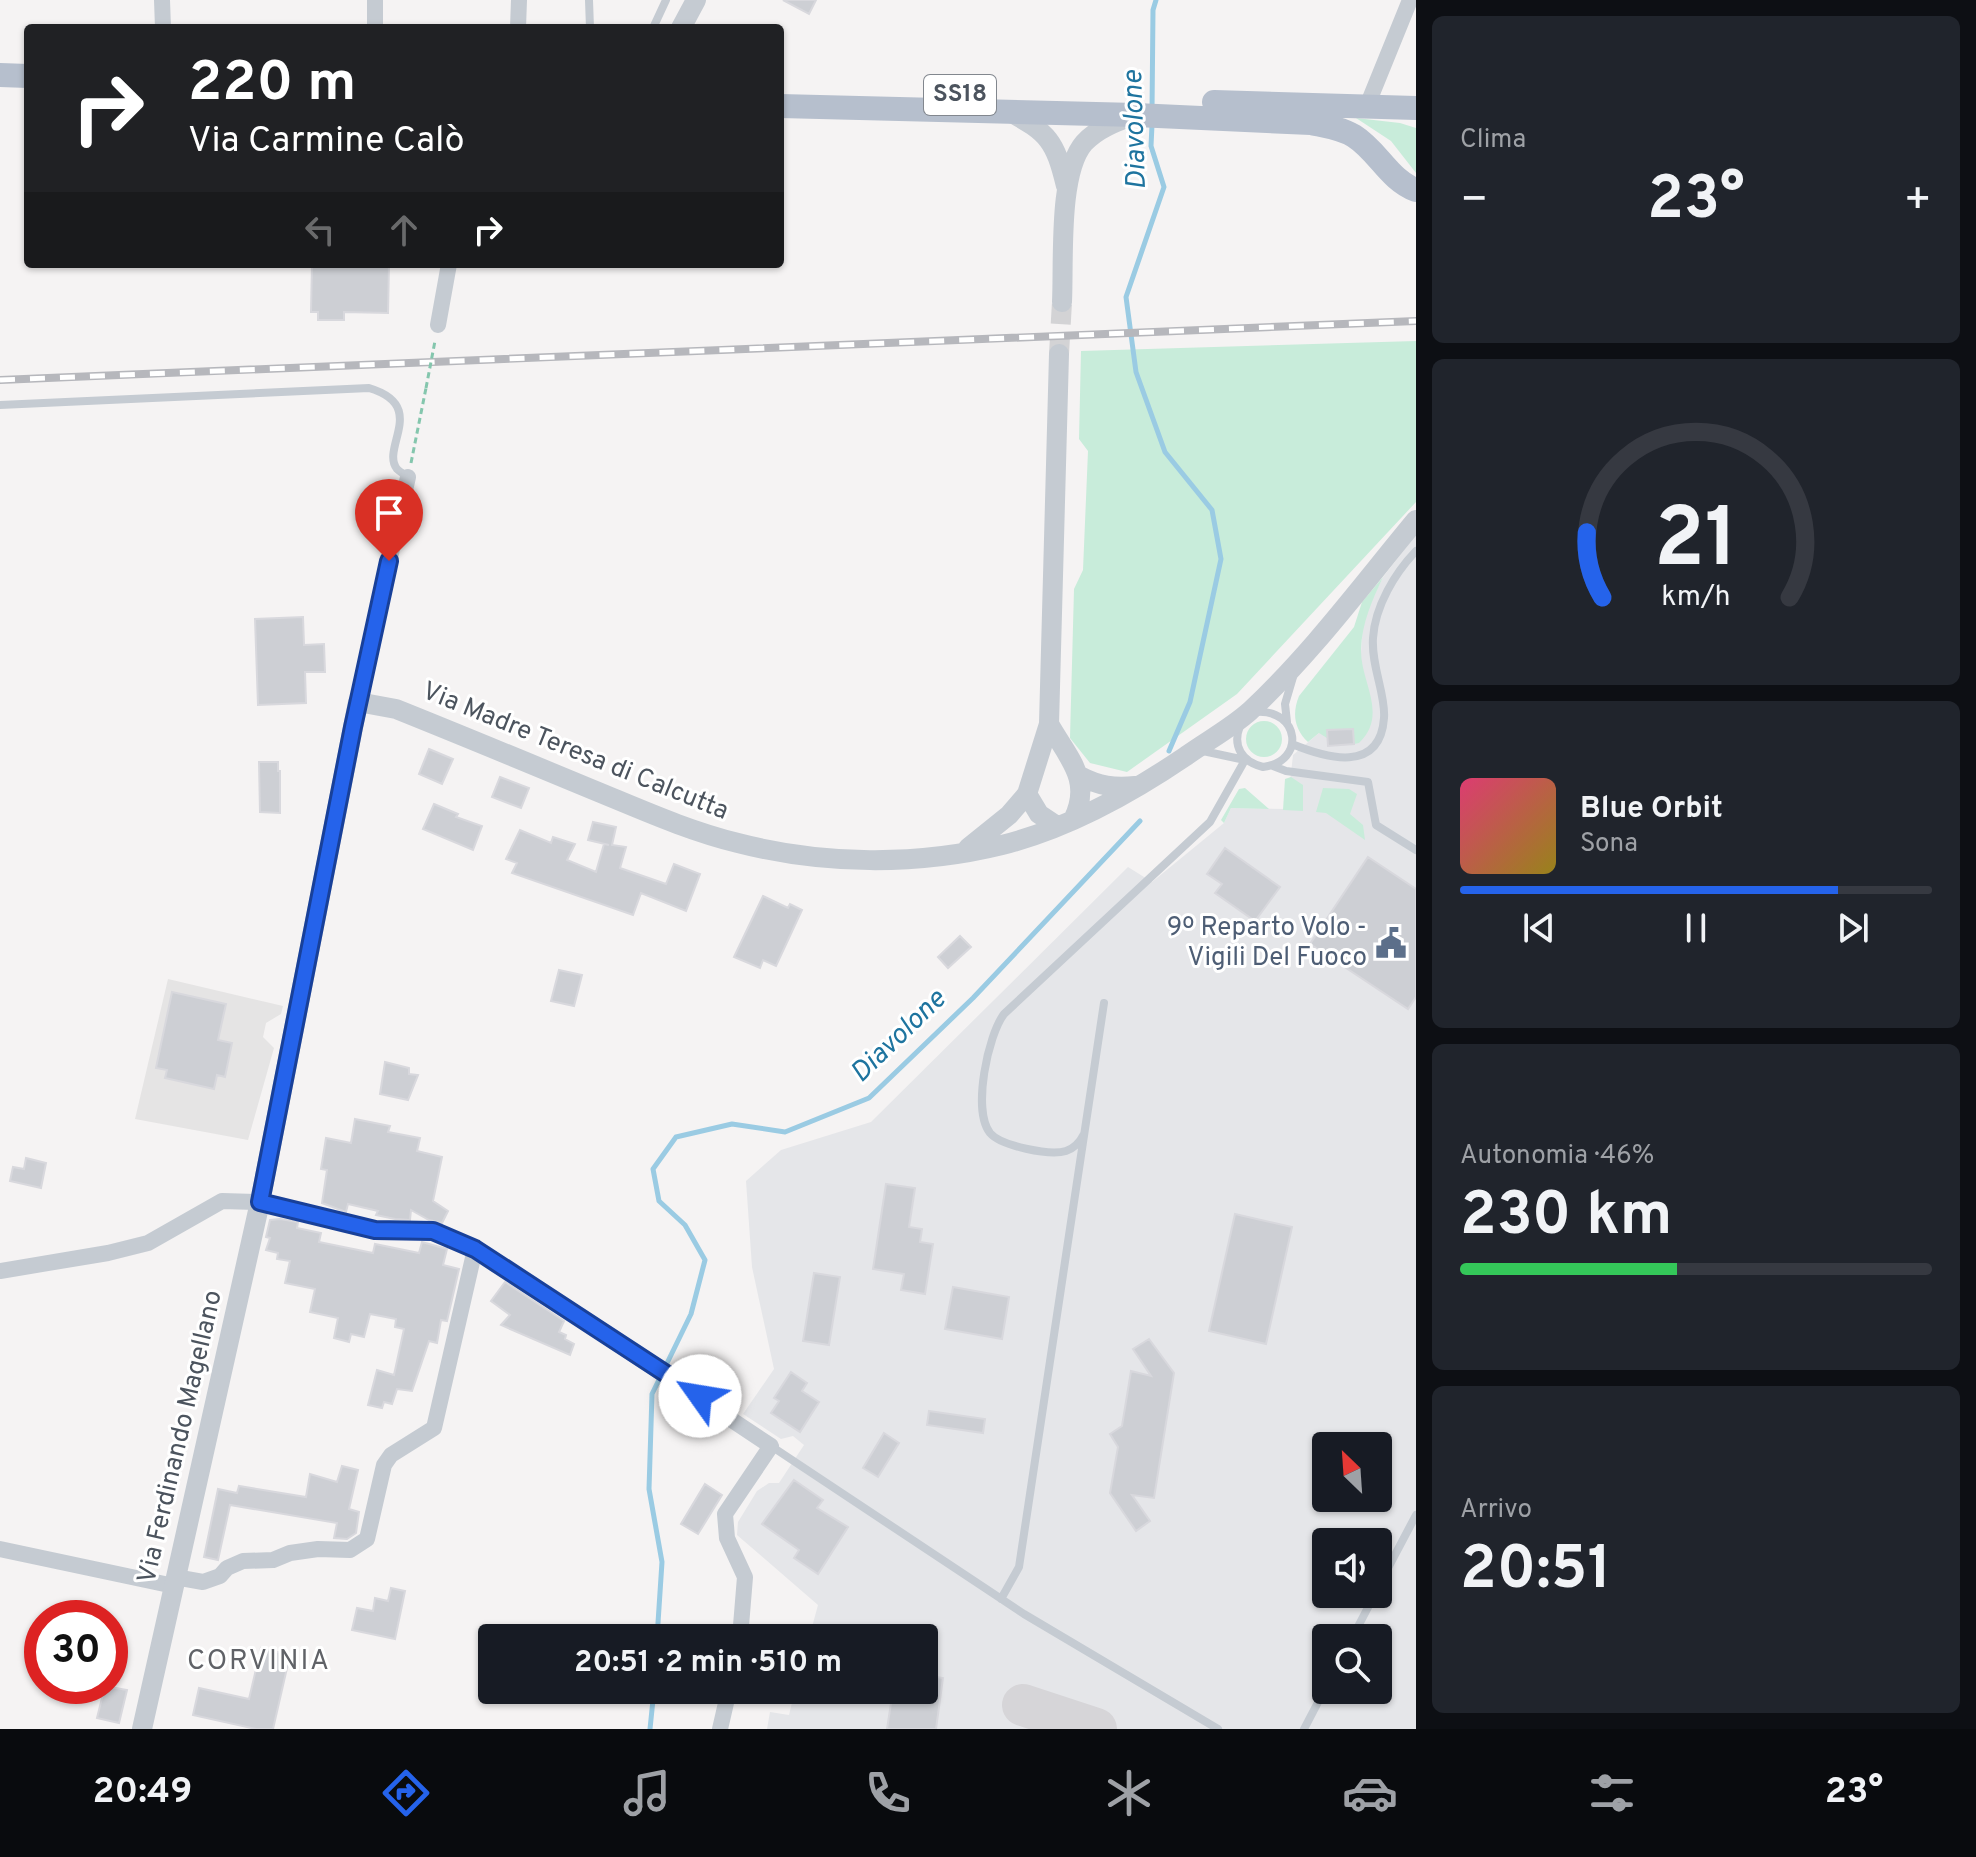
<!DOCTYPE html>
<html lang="it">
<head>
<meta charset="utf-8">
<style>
	:root { --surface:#171b24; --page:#20242c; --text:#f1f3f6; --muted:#9ea1a6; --line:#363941; --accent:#2563eb }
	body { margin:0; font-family:Overpass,sans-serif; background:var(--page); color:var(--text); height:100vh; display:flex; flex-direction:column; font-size:30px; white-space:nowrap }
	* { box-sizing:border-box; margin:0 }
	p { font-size:26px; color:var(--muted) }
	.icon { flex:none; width:44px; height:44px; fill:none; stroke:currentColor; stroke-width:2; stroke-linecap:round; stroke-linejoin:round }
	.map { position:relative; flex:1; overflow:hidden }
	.drawer { display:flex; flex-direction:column; gap:16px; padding:16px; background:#0d0f14; width:560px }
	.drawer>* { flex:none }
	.guide { position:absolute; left:24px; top:24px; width:760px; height:244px; border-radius:8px; box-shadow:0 2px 6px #0004; background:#202124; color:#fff; overflow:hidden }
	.needle { width:52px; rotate:335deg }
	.buttons { position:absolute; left:1312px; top:1432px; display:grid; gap:16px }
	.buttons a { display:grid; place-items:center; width:80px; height:80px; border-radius:8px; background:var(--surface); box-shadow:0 2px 6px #0004; font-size:40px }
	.speed { position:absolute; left:24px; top:1600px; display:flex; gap:16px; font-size:40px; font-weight:700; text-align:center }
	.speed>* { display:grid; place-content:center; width:104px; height:104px; border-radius:50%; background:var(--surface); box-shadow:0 2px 6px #0004; line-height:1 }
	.speed .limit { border:12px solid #d22; background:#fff; color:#111 }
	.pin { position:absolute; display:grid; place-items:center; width:68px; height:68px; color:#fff; margin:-82px -34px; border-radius:50% 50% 50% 0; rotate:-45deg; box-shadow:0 0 8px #0007 }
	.pin .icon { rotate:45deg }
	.me { position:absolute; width:88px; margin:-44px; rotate:302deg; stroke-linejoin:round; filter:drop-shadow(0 0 6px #0008) }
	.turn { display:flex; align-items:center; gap:28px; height:168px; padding:0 32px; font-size:36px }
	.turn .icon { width:104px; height:104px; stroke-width:2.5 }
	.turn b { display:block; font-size:56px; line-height:68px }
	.lanes { display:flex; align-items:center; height:76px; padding:0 32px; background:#0003; justify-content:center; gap:40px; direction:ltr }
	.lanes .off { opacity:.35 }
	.big { font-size:60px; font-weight:700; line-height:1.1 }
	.drawer .widget { flex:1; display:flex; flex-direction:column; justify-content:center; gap:12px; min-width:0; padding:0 28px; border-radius:12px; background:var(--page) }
	.drawer .dial { align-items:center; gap:0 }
	.dial svg { height:208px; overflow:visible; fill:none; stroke:var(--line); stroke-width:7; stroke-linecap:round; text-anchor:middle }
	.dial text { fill:var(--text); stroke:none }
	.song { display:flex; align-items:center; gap:24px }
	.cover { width:96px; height:96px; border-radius:12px; background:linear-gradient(135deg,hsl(340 70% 55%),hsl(50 70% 35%)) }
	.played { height:8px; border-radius:4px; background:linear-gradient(90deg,var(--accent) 80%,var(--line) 80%) }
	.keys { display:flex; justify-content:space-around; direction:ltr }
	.heat { display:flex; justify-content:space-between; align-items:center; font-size:44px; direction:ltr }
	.charge { height:12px; border-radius:6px; background:linear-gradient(90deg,#34c759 46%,var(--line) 0) }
	.trip { position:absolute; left:478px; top:1624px; width:460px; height:80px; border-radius:8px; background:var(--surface); box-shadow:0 2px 6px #0004; font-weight:700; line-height:80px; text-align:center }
	.tab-bar { display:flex; height:128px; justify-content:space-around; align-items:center; background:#090b0e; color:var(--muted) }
	.tab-bar .icon { width:56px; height:56px }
	.tab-bar .current { color:var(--accent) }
	.tab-bar b { font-size:36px; color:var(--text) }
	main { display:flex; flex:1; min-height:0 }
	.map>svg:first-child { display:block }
	.education { fill:#e5e4e4 }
	.airport { fill:#e5e6e9; fill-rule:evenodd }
	.green { fill:#c8ecda }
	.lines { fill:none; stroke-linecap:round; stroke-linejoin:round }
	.stream { stroke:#9acbe3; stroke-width:5 }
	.taxiway { stroke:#d6d5d8; stroke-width:42 }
	.building { fill:#cdcfd4; stroke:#d8d8dd; stroke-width:2 }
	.tertiary-tunnel { stroke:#d3d3d5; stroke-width:20; stroke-dasharray:20 10; stroke-linecap:butt }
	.path { stroke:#84c6ad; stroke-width:3; stroke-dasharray:6 4; stroke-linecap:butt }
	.service { stroke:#c5cbd2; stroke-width:8 }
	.minor { stroke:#c5cbd2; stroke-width:16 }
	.tertiary { stroke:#c5cbd2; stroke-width:20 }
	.primary { stroke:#b6bfcd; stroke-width:24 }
	.rail-casing { stroke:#b6b7bc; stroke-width:8 }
	.rail { stroke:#fff; stroke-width:5; stroke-dasharray:15; stroke-linecap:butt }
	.path-bridge { stroke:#84c6ad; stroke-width:3; stroke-dasharray:6 4; stroke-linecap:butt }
	.route-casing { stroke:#184099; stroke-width:20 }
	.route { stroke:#2563eb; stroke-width:14 }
	.labels { text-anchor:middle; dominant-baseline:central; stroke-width:6; stroke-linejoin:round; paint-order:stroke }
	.shield { fill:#fff; stroke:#82878e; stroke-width:2 }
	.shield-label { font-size:24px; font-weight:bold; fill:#4c545e }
	.street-label { font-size:26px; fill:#4c545e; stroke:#fff }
	.service-label { font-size:26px; fill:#4e5e75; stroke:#fff; text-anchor:end }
	.water-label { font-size:28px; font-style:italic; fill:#1e749f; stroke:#fff }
	.neighbourhood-label { font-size:28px; letter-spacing:2px; fill:#606267; stroke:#fff }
</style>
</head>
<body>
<main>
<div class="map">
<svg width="1416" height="1729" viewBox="0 0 1416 1729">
	<rect width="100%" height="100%" fill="#f5f3f3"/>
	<path class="education" d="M 168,979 L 283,1006 L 281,1014 L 266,1023 L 263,1037 L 274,1048 L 248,1140 L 135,1119 Z"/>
	<path class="airport" d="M 1416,535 L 1416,1729 L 767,1729 L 770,1712 L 789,1715 L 795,1690 L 924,1690 L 924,1638 L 809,1638 L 818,1605 L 737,1535 L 738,1522 L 757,1491 L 769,1483 L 779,1483 L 804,1445 L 793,1436 L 781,1439 L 743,1414 L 774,1369 L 752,1267 L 746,1181 L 781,1150 L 871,1122 L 1128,867 L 1152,882 L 1224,823 L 1231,808 L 1287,809 L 1293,755 L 1319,733 L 1361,652 L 1363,625 L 1371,602 L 1383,577 ZM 1326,1446 L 1378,1446 L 1378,1498 L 1326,1498 ZM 1326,1542 L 1378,1542 L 1378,1594 L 1326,1594 ZM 1326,1638 L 1378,1638 L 1378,1690 L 1326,1690 Z"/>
	<path class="green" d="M 1356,118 L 1400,123 L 1416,128 L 1416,173 L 1391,141 Z
		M 1416,341 L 1416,502 L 1237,694 L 1127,772 L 1090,763 L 1070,738 L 1074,589 L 1083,570 L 1088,451 L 1079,439 L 1081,351 Z
		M 1383,577 C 1372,601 1362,622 1361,649 C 1360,682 1389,714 1359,743 L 1354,744 L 1353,729 L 1327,730 L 1327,738 L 1319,733 L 1308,742 C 1294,729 1292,713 1299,696 L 1354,627 L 1362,602 Z
		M1246 739a18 18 0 1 1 36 0a18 18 0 1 1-36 0Z
		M 1291,777 L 1303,785 L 1303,811 L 1283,810 L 1285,779 Z
		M 1245,788 L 1269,809 L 1231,808 L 1224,823 L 1221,820 L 1239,789 Z
		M 1323,788 L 1349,789 L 1357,794 L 1350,814 L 1363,825 L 1365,840 L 1326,813 L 1316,812 Z"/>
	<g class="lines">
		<path class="stream" d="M 1152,111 L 1153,10 L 1156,0
			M 1152,125 L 1151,146 L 1164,187 L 1126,297 L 1136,372 L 1165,452 L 1212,510 L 1221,559 L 1190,702 L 1169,751
			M 657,1638 L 662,1562 L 649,1489 L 652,1394 L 691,1314 L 705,1260 L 685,1225 L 659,1201 L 653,1169 L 676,1137 L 732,1124 L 785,1132 L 869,1098 L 973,998 L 1140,821
			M 650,1729 L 654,1690"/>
		<path class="taxiway" d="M 1023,1705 L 1096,1729"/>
	</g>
	<path class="building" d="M 783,0 L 816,0 L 809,14 Z
		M 312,264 L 389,264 L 388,313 L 344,312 L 344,320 L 318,320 L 318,312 L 311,312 Z
		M 303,617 L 304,645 L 324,644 L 325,672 L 305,672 L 306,703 L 258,705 L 255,619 Z
		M 1353,729 L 1354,744 L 1328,746 L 1327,730 Z
		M 429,749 L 453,759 L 442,784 L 419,774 Z
		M 259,762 L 278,762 L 278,771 L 280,771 L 280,813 L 260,812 Z
		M 500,777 L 529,788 L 521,808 L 492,797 Z
		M 434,804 L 458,814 L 456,817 L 482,826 L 473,850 L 423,829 Z
		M 593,822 L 616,827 L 612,845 L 626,847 L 620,868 L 666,884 L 674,864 L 700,874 L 686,911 L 641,893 L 633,915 L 512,873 L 517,863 L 506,859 L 520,830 L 551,843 L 553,837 L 575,844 L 567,860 L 596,872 L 604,844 L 609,845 L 588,840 Z
		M 1225,848 L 1280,887 L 1255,921 L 1215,893 L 1222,884 L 1207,874 Z
		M 1368,857 L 1416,889 L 1416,997 L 1408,1009 L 1310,944 Z
		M 763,896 L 788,908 L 790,904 L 802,910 L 776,966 L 763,960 L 760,968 L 734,957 Z
		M 960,936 L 971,947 L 948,968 L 938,957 Z
		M 559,970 L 582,975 L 574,1006 L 551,1001 Z
		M 172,992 L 226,1004 L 218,1040 L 232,1043 L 225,1077 L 217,1075 L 214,1089 L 165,1078 L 167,1070 L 156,1068 Z
		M 385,1062 L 409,1068 L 409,1074 L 418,1075 L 408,1100 L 380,1094 Z
		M 355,1119 L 390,1126 L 388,1132 L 420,1138 L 417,1151 L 442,1157 L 433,1201 L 448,1211 L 442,1223 L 429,1220 L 411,1210 L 410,1220 L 395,1219 L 376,1215 L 378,1211 L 348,1204 L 346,1212 L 322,1203 L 327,1170 L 321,1169 L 326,1138 L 351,1143 Z
		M 26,1158 L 46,1163 L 41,1188 L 10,1181 L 13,1167 L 24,1169 Z
		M 886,1184 L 915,1188 L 909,1227 L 922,1229 L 920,1242 L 933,1244 L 925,1294 L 901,1290 L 904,1274 L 873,1269 Z
		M 1235,1214 L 1292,1227 L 1266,1344 L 1209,1331 Z
		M 280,1219 L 298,1222 L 297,1228 L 321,1233 L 319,1242 L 373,1253 L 375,1244 L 419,1253 L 422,1242 L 447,1249 L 443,1265 L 459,1269 L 447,1321 L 441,1320 L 437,1343 L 429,1341 L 412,1391 L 397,1389 L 392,1404 L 384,1402 L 382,1408 L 368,1405 L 377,1370 L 394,1375 L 404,1329 L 395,1327 L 396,1319 L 370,1314 L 364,1337 L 351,1334 L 349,1342 L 334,1338 L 338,1318 L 310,1312 L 315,1289 L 285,1283 L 290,1261 L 277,1259 L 278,1253 L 266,1250 L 270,1238 L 266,1237 L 270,1220 Z
		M 814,1273 L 840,1277 L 829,1345 L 803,1341 Z
		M 505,1282 L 564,1321 L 559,1332 L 566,1335 L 565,1339 L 574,1344 L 570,1355 L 501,1325 L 510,1315 L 491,1301 Z
		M 953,1287 L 1009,1297 L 1002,1339 L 945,1329 Z
		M 1149,1339 L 1174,1373 L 1154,1498 L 1132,1495 L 1150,1521 L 1136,1531 L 1110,1493 L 1118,1447 L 1110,1434 L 1122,1426 L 1131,1371 L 1151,1376 L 1133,1349 Z
		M 791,1372 L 807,1383 L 802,1391 L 819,1402 L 800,1432 L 771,1413 L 779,1401 L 774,1398 Z
		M 929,1411 L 985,1419 L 983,1433 L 927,1425 Z
		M 884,1433 L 899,1443 L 878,1477 L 863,1468 Z
		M 342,1466 L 358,1470 L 349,1509 L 359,1512 L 356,1533 L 347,1539 L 334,1538 L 337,1523 L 230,1505 L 218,1560 L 204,1557 L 218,1489 L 237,1493 L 239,1486 L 306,1497 L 310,1474 L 337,1482 Z
		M 794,1480 L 823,1500 L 817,1508 L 848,1527 L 818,1574 L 794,1558 L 799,1550 L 762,1524 Z
		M 705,1484 L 722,1495 L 698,1534 L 681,1524 Z
		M 391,1588 L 405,1591 L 395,1639 L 352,1630 L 357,1608 L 373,1611 L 375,1598 L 388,1601 Z
		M 261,1648 L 290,1655 L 273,1729 L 256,1729 L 193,1715 L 199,1688 L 249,1699 Z
		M 924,1675 L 943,1678 L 936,1729 L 887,1729 L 893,1690 L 924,1690 Z
		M 105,1686 L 127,1690 L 119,1723 L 97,1718 Z"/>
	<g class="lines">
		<path class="tertiary-tunnel" d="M 1059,354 L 1062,302"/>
		<path class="path" d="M 411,463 L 426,388"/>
		<path class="service" d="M 589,0 L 590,28
			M 653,28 L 666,0
			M 0,405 L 369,388 C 429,406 380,448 397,469 C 400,472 404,474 408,477
			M 1287,722 L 1285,704 L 1293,677
			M 1240,726 C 1232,746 1242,762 1263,767 C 1306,762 1300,709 1256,712
			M 1292,744 C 1326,758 1380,774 1384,718 C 1386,695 1371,666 1373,638 C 1375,606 1395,573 1416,551
			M 1273,766 L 1286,771 L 1368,782 L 1376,825 L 1416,850
			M 1084,1134 C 1080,1142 1075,1148 1066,1151 C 1050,1156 1001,1146 990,1133 C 972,1110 988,1035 1004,1014 L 1210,822 L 1245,760 L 1203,751
			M 771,1446 L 1024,1614 L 1218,1729
			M 1378,1587 L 1416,1515
			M 1001,1599 L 1019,1567 L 1104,1003
			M 1352,1638 L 1375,1594
			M 1304,1729 L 1326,1687"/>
		<path class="minor" d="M 162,0 L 163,28
			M 375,28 L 375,0
			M 518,28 L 519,0
			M 1367,106 L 1410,0
			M 438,325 L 449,264
			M 358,702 L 408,477
			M 0,1271 L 108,1253 L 148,1243 L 222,1201 L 260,1202 L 375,1230 L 433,1231 L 475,1249 L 771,1446 L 725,1514 L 727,1538 L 745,1577 L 740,1638
			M 0,1549 L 174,1586
			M 175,1577 L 203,1582 L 220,1576 L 227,1568 L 243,1561 L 273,1560 L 290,1553 L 318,1549 L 350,1550 L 367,1539 L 384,1465 L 391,1455 L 434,1428 L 475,1249
			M 720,1729 L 729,1690"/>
		<path class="tertiary" d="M 681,28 L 696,0
			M 1008,111 C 1049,133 1055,141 1066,186
			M 1062,302 C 1064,261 1058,173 1084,143 C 1097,129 1115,122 1132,116
			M 1049,724 C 1068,758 1093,780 1073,820
			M 1080,776 C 1099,786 1114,788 1135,786
			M 1027,794 L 1039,814 L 1057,826
			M 968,848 L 1009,815 L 1027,794 L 1049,724 L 1059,354
			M 142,1729 L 260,1202 L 358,702 L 396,709 C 461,735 526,762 591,789 C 640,809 688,831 738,843 C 823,865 917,866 1002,845 C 1067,829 1130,794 1186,756 C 1207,741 1231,728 1250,711 C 1312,653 1362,585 1416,520"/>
		<path class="primary" d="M 0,75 L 28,76
			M 1214,102 L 1416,108
			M 780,106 L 1136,115 L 1311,123 C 1325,126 1341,128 1354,136 C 1378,151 1389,180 1416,190"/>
		<defs>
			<path id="rail" d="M 0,380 L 1416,321"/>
		</defs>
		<use href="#rail" class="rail-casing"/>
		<use href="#rail" class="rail"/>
		<path class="path-bridge" d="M 426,388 L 435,341"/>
	</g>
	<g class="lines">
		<defs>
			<path id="route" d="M 389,561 L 353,727 L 260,1202 L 375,1230 L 433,1231 L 475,1249 L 700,1396"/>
		</defs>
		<use href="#route" class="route-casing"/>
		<use href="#route" class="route"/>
	</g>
	<defs>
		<symbol id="civic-bare" viewBox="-9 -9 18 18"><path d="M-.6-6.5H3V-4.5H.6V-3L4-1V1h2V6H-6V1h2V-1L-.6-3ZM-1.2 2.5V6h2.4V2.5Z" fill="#5c6f8a" stroke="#fff" stroke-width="2.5" paint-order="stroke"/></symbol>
	</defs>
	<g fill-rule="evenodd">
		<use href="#civic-bare" x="1369" y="921" width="44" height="44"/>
	</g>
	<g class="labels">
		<rect class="shield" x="924" y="75" width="72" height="40" rx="6"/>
		<g class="shield-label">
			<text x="960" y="95">SS18</text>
		</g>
		<g class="street-label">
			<text transform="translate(575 752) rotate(22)">Via Madre Teresa di Calcutta</text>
			<text transform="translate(181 1437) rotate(-77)">Via Ferdinando Magellano</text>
		</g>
		<g class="service-label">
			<text x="1367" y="928">9º Reparto Volo -<tspan x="1367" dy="30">Vigili Del Fuoco</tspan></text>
		</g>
		<g class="water-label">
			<text transform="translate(1136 130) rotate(-92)">Diavolone</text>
			<text transform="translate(899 1037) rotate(-44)">Diavolone</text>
		</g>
		<g class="neighbourhood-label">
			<text x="259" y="1662">CORVINIA</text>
		</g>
	</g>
</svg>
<div class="buttons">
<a><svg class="needle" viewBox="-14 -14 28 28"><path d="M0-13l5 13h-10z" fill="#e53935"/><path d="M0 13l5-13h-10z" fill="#9ea1a6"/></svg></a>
<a><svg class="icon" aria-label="sound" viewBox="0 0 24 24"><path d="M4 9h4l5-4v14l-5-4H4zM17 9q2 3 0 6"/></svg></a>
<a><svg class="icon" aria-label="search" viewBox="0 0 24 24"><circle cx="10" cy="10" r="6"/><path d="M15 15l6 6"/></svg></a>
</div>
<div class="speed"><div class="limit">30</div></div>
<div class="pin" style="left:389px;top:561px;background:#d93025"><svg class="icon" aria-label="arrive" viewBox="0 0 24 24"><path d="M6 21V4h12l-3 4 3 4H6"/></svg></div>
<svg class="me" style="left:700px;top:1396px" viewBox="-20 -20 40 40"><circle r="19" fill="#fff"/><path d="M0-13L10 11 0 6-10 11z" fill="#2563eb"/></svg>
<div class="trip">20:51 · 2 min · 510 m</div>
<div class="guide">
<div class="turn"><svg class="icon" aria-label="right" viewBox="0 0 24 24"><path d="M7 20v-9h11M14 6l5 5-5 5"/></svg><div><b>220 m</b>Via Carmine Calò</div></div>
<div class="lanes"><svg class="icon off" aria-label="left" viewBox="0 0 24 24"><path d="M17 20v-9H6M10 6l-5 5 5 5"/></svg><svg class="icon off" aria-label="ahead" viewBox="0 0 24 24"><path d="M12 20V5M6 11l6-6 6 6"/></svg><svg class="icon" aria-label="right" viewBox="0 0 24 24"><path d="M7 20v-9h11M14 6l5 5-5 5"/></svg></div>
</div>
</div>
<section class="drawer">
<div class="widget"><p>Clima</p>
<div class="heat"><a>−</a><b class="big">23°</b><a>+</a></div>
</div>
<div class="widget dial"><svg viewBox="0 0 100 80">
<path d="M14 69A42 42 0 1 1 86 69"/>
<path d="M14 69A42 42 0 0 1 8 44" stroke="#2563eb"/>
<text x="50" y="56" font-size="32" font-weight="700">21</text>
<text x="50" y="72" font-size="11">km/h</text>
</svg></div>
<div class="widget">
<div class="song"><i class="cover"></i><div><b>Blue Orbit</b><p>Sona</p></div></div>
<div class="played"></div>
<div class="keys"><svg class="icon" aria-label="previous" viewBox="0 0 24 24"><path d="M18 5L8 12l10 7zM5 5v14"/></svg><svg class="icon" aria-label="pause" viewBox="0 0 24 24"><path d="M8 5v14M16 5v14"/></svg><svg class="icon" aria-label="next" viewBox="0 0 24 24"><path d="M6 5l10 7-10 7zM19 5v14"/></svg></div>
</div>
<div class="widget"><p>Autonomia · 46%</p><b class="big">230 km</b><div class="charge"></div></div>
<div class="widget"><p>Arrivo</p><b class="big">20:51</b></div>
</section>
</main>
<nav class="tab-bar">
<b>20:49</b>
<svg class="icon current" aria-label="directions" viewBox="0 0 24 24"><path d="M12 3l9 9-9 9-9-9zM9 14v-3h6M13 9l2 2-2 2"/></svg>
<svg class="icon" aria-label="music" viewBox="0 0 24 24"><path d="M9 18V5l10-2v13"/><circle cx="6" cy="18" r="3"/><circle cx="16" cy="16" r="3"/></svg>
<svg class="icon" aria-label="phone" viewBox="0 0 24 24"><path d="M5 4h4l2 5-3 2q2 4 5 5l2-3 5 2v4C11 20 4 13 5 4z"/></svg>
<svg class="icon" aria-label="climate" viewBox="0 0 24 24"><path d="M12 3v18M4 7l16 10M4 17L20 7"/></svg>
<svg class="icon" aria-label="car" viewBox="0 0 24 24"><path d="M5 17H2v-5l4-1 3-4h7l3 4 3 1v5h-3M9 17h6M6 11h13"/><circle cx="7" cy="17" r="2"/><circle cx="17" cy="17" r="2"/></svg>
<svg class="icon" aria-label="filters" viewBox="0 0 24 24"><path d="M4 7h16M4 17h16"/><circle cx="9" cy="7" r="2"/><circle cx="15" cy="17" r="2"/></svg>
<b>23°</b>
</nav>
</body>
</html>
